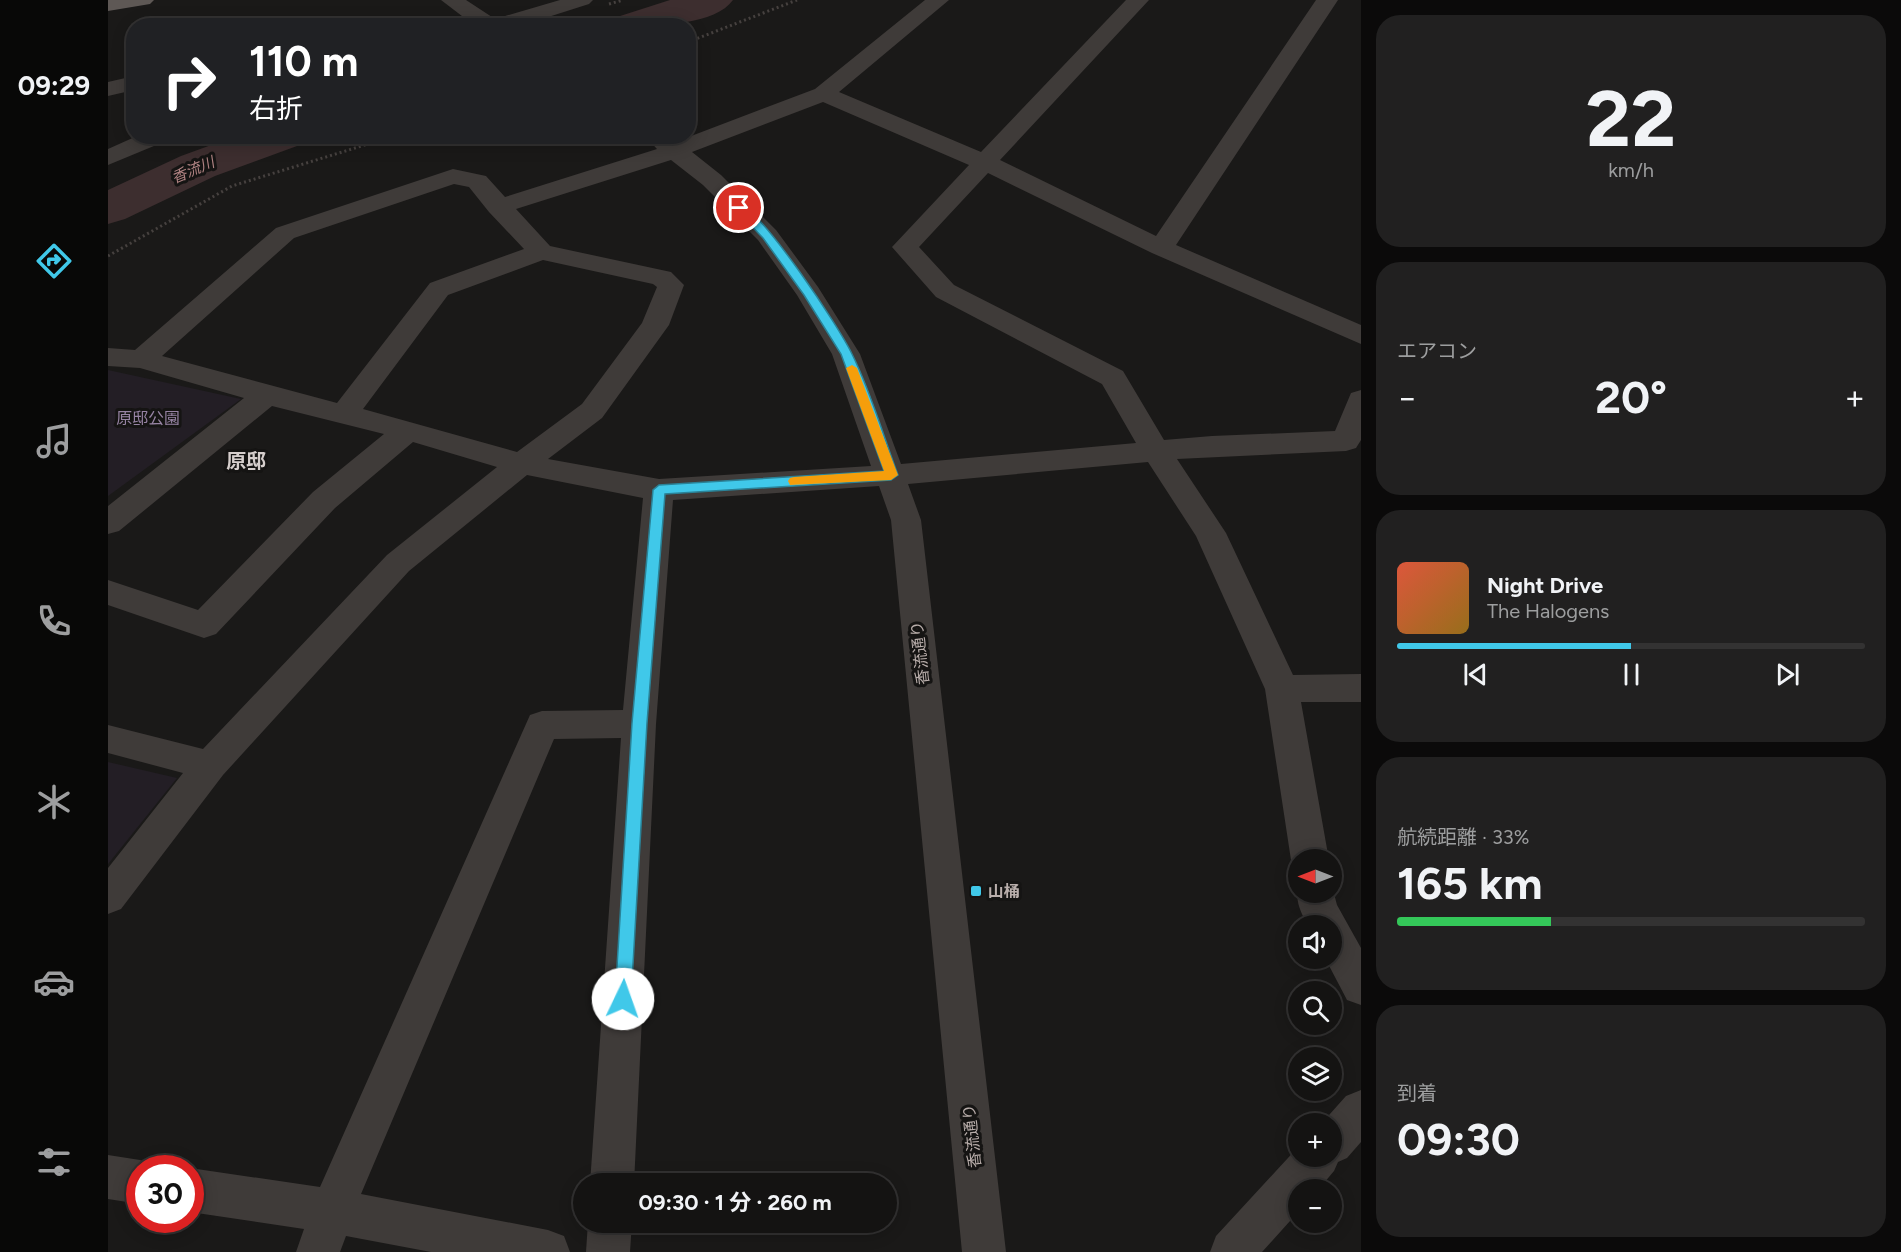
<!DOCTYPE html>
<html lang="ja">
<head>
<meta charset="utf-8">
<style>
	:root { --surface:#141312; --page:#212020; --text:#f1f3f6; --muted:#9d9e9f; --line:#333232; --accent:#40c8e9 }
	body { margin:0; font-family:Figtree,"Noto Sans JP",sans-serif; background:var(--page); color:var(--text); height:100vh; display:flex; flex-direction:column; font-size:22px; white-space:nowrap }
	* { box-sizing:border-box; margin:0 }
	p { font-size:20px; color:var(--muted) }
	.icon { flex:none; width:33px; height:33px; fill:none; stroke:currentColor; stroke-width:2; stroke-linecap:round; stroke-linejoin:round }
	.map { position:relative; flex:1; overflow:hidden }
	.sheet { display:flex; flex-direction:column; gap:15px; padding:15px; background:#0b0a0a; width:540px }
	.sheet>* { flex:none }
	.banner { position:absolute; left:18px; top:18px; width:570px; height:126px; border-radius:24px; box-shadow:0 3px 15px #0003,0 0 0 2px var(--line); background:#202124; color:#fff; overflow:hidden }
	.needle { width:39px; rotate:270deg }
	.buttons { position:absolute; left:1180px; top:849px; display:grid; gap:12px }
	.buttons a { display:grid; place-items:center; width:54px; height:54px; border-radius:50%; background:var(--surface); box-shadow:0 3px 15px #0003,0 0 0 2px var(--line); font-size:30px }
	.speed { position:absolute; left:18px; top:1155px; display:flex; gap:12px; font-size:30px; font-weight:700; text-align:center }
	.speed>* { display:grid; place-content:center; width:78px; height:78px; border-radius:50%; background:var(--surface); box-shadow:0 3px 15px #0003,0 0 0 2px var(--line); line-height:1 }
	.speed .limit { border:9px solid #d22; background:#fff; color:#111 }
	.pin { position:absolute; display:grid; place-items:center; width:51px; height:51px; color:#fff; margin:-26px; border:3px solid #fff; border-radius:50%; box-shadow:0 2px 6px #0007 }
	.me { position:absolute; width:66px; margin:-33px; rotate:3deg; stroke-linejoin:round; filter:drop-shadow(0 0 4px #0008) }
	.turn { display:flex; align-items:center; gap:21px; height:126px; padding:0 24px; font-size:27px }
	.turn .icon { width:78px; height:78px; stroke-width:2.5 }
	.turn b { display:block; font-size:42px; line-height:51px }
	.big { font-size:45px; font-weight:700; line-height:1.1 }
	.sheet .tile { flex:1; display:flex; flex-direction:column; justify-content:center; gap:9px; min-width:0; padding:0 21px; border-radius:24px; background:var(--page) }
	.sheet .dial { align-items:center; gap:0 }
	.dial b { font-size:78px; line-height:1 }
	.song { display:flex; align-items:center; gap:18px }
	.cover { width:72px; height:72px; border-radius:9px; background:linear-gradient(135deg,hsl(10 70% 55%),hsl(40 70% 35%)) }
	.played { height:6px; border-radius:3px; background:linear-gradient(90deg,var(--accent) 50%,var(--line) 50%) }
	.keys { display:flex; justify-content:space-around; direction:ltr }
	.heat { display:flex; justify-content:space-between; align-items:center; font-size:33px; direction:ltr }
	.charge { height:9px; border-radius:4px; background:linear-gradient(90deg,#34c759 33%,var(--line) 0) }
	.trip { position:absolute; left:465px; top:1173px; width:324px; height:60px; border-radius:30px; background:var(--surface); box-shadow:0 3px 15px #0003,0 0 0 2px var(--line); font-weight:700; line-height:60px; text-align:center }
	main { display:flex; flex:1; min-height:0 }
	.dock { display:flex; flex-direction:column; width:108px; justify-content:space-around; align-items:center; background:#080807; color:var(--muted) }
	.dock .icon { width:42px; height:42px }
	.dock .current { color:var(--accent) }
	.dock b { font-size:27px; color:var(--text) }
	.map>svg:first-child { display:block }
	.green { fill:#231e25 }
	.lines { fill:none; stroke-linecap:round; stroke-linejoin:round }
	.river { fill:#3d2e2f; fill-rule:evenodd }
	.path { stroke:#46413f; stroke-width:3; stroke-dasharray:2 3; stroke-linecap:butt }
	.minor { fill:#3f3b39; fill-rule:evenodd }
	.major { fill:#5e5855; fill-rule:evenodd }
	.route { fill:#40c8e9; stroke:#2a8297; stroke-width:1.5 }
	.slow { fill:#f59e0b }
	.poi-dot { fill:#40c8e9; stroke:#151413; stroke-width:2 }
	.labels { text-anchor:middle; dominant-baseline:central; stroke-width:6; stroke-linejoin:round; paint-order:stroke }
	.far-water-label { font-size:15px; font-style:italic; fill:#b28484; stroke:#151413 }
	.park-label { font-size:16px; fill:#9683a3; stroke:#151413 }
	.street-label { font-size:16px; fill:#b9aeab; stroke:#151413 }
	.poi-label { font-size:16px; font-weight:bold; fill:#b9aeab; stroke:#151413; text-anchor:start }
	.quarter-label { font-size:20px; font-weight:bold; fill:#d5cecc; stroke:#151413 }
</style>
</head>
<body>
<main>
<nav class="dock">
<b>09:29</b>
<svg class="icon current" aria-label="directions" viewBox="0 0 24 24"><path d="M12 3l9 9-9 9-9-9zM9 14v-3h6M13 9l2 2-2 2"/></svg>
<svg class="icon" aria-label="music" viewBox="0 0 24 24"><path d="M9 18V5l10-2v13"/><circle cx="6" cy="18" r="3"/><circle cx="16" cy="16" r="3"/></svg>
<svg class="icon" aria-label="phone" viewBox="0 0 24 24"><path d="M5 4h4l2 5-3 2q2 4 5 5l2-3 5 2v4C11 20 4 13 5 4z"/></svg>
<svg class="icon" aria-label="climate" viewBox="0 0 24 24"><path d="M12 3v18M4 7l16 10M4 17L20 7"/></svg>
<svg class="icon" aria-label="car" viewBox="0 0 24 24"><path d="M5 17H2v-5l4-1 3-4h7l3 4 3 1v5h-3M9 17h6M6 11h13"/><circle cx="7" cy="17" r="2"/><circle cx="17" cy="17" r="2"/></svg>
<svg class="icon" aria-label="filters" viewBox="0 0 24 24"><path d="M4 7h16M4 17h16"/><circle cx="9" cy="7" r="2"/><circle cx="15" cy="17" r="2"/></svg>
</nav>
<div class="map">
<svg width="1253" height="1252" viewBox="0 0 1253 1252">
	<rect width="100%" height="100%" fill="#1a1918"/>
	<path class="green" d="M 0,370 L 133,399 L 0,496 Z
		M 0,762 L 69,778 L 0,864 Z"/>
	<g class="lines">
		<path class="river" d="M 562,0 L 625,0 C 605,28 535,26 503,26 L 509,17 Z
			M 128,136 L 196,136 L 189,146 L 107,176 L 17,219 L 0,224 L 0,190 L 73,156 Z"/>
		<path class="path" d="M 501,4 L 515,0
			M 580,42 L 689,0
			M 77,144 L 99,136
			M 0,256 L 124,186 L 286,136"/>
		<path class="minor" d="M 333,0 L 358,0 L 387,19 L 452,0 L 485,0 L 481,4 L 412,26 L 367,26 Z
			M 817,0 L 841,0 L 731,92 L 873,152 L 1018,0 L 1041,0 L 892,160 L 1048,236 L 1208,0 L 1230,0 L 1068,245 L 1253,325 L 1253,344 L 1044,253 L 880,173 L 811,247 L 846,285 L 1015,371 L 1056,440 L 1104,436 L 1227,431 L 1243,393 L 1253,390 L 1253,440 L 1248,448 L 1238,451 L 1069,459 L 1118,533 L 1185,675 L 1253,674 L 1253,702 L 1193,702 L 1221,860 L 1191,860 L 1191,872 L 1183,860 L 1157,689 L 1088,536 L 1040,462 L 800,484 L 813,520 L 898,1252 L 854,1252 L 783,520 L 771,486 L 565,500 L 548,724 L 526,1184 L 482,1184 L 513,738 L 446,739 L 253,1194 L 440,1230 L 456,1236 L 462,1252 L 323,1252 L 238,1236 L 232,1252 L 188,1252 L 196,1229 L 82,1212 L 82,1168 L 212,1187 L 422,715 L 434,711 L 515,710 L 535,498 L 419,475 L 301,571 L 115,775 L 13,909 L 0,914 L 0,868 L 75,773 L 0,753 L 0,725 L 95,749 L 279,555 L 389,467 L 305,442 L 227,508 L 108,634 L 96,638 L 0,605 L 0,580 L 90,610 L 205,492 L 276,434 L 164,406 L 11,531 L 0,534 L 0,506 L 136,398 L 32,368 L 0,366 L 0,348 L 27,350 L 168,228 L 345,169 L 378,176 L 397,197 L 549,149 L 537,136 L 563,136 L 570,141 L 707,89 ZM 715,102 L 861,165 L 784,247 L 828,297 L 994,384 L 1028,443 L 793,464 L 752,354 L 710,287 L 668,230 L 613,175 L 584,152 ZM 563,160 L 595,185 L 650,240 L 689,295 L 724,354 L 763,466 L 551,479 L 440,459 L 494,418 L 561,325 L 576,285 L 563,272 L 442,246 L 408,209 ZM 346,184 L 361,187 L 381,212 L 416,249 L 322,283 L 229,403 L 54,356 L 186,238 ZM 435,260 L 545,284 L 549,287 L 534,323 L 474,404 L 409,452 L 255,409 L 340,295 Z
			M 26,76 L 26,90 L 0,96 L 0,82 Z
			M 29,136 L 61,136 L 58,141 L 0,165 L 0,149 Z
			M 1224,886 L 1229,905 L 1253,948 L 1253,1005 L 1239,1000 L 1217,958 L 1224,958 L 1224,926 L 1200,926 C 1194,914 1186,901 1191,888 L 1191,892 L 1224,892 Z
			M 1253,1090 L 1253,1142 L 1239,1158 L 1230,1162 L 1226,1171 L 1210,1190 L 1191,1190 L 1191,1211 L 1154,1252 L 1102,1252 L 1108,1236 L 1191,1146 L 1191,1156 L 1224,1156 L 1224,1124 L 1213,1124 L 1238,1096 Z
			M 0,1155 L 32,1160 L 47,1167 L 48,1168 L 32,1168 L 32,1204 L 0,1199 Z
			M 480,1222 L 524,1222 L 522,1252 L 478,1252 Z"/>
		<path class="major" d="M 0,0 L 46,0 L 42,4 L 0,11 Z"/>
	</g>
	<path class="route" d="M 631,204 C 656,213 731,327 744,354 C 763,392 775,435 790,475 L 783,480 L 557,494 L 539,723 L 523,999 L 521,1005 L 515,1007 L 509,1005 L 507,999 L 524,723 L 545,490 L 551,485 L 776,471 L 733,354 L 696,295 L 655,238 L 626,208 Z"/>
	<path class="slow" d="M 744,365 L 749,368 L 790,475 L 783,480 L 682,485 L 680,481 L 682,478 L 686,477 L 776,471 L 738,368 Z"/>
	<rect class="poi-dot" x="862" y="885" width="12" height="12" rx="3"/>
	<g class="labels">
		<g class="far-water-label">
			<text transform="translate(85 170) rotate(-23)">香流川</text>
		</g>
		<g class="park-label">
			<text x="40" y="418">原邸公園</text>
		</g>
		<g class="street-label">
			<text transform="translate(812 653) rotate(-96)">香流通り</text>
			<text transform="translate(864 1136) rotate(-96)">香流通り</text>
		</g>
		<g class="poi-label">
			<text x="880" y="891">山桶</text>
		</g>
		<g class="quarter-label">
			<text x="138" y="461">原邸</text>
		</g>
	</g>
</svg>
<div class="buttons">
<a><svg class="needle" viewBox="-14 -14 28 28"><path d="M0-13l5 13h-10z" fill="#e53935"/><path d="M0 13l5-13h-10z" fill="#9d9e9f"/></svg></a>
<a><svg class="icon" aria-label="sound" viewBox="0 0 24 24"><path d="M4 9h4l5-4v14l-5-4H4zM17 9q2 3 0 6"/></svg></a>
<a><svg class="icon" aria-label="search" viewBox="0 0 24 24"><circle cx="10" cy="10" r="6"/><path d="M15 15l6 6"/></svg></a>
<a><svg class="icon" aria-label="layers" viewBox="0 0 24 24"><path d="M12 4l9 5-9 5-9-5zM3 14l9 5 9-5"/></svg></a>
<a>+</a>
<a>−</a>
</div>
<div class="speed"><div class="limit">30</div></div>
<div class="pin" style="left:631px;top:208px;background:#d93025"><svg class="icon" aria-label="arrive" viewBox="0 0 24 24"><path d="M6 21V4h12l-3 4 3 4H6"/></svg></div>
<svg class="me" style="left:515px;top:999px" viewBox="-20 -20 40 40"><circle r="19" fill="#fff"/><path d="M0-13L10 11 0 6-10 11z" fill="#40c8e9"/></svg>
<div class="trip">09:30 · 1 分 · 260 m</div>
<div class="banner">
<div class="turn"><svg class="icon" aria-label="right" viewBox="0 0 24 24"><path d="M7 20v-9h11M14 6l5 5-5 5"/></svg><div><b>110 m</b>右折</div></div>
</div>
</div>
<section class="sheet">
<div class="tile dial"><b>22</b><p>km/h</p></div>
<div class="tile"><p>エアコン</p>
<div class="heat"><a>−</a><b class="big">20°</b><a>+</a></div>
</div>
<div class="tile">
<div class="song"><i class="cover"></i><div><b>Night Drive</b><p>The Halogens</p></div></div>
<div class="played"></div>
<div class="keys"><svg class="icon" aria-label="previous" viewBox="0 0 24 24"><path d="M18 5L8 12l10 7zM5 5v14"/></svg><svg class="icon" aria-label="pause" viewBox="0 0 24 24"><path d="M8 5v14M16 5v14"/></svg><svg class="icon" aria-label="next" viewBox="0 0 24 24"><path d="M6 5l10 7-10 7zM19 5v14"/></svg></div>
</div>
<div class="tile"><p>航続距離 · 33%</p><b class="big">165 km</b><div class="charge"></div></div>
<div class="tile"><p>到着</p><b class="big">09:30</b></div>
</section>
</main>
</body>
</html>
